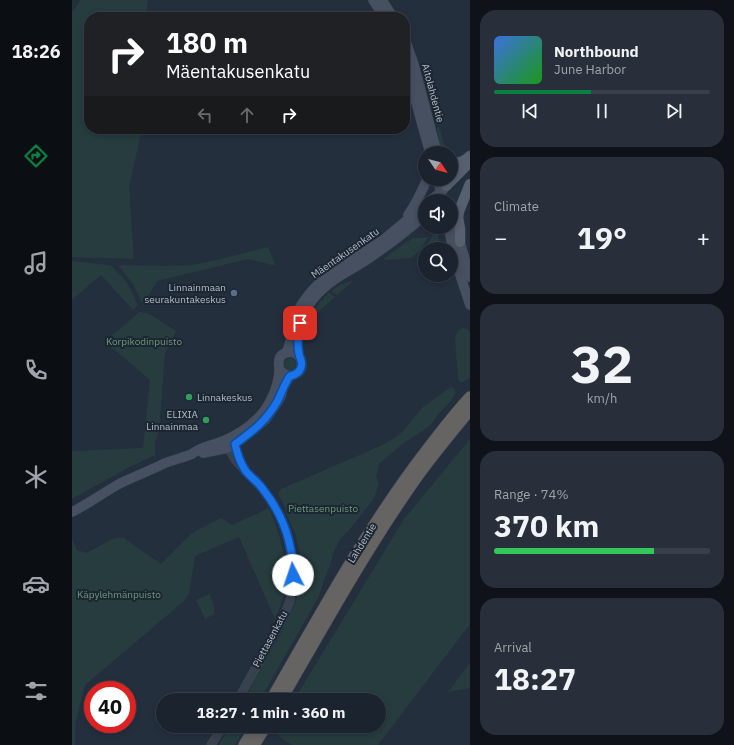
<!DOCTYPE html>
<html lang="en">
<head>
<meta charset="utf-8">
<style>
	:root { --surface:#1b232e; --page:#282f3a; --text:#f1f3f6; --muted:#a0a4aa; --line:#39404a; --accent:#0b8043 }
	body { margin:0; font-family:"IBM Plex Sans",sans-serif; background:var(--page); color:var(--text); height:100vh; display:flex; flex-direction:column; font-size:15px; white-space:nowrap }
	* { box-sizing:border-box; margin:0 }
	p { font-size:13px; color:var(--muted) }
	.icon { flex:none; width:22px; height:22px; fill:none; stroke:currentColor; stroke-width:2; stroke-linecap:round; stroke-linejoin:round }
	.map { position:relative; flex:1; overflow:hidden }
	.side { display:flex; flex-direction:column; gap:10px; padding:10px; background:#0f1319; width:264px }
	.side>* { flex:none }
	.top-card { position:absolute; left:12px; top:12px; width:326px; height:122px; border-radius:16px; box-shadow:0 2px 6px #0003,0 0 0 1px var(--line); background:#202124; color:#fff; overflow:hidden }
	.needle { width:26px; rotate:125deg }
	.controls { position:absolute; left:346px; top:146px; display:grid; gap:8px }
	.controls a { display:grid; place-items:center; width:40px; height:40px; border-radius:50%; background:var(--surface); box-shadow:0 2px 6px #0003,0 0 0 1px var(--line); font-size:20px }
	.speed { position:absolute; left:12px; top:681px; display:flex; gap:8px; font-size:20px; font-weight:700; text-align:center }
	.speed>* { display:grid; place-content:center; width:52px; height:52px; border-radius:50%; background:var(--surface); box-shadow:0 2px 6px #0003,0 0 0 1px var(--line); line-height:1 }
	.speed .limit { border:6px solid #d22; background:#fff; color:#111 }
	.pin { position:absolute; display:grid; place-items:center; width:34px; height:34px; color:#fff; margin:-17px; border-radius:8px; box-shadow:0 2px 6px #0006 }
	.me { position:absolute; width:44px; margin:-22px; rotate:356deg; stroke-linejoin:round; filter:drop-shadow(0 0 3px #0008) }
	.turn { display:flex; align-items:center; gap:14px; height:84px; padding:0 16px; font-size:18px }
	.turn .icon { width:52px; height:52px; stroke-width:2.5 }
	.turn b { display:block; font-size:28px; line-height:34px }
	.lanes { display:flex; align-items:center; height:38px; padding:0 16px; background:#0003; justify-content:center; gap:20px; direction:ltr }
	.lanes .off { opacity:.35 }
	.big { font-size:30px; font-weight:700; line-height:1.1 }
	.side .widget { flex:1; display:flex; flex-direction:column; justify-content:center; gap:6px; min-width:0; padding:0 14px; border-radius:16px; background:var(--page) }
	.side .dial { align-items:center; gap:0 }
	.dial b { font-size:52px; line-height:1 }
	.song { display:flex; align-items:center; gap:12px }
	.cover { width:48px; height:48px; border-radius:6px; background:linear-gradient(135deg,hsl(220 70% 55%),hsl(120 70% 35%)) }
	.played { height:4px; border-radius:2px; background:linear-gradient(90deg,var(--accent) 45%,var(--line) 45%) }
	.keys { display:flex; justify-content:space-around; direction:ltr }
	.heat { display:flex; justify-content:space-between; align-items:center; font-size:22px; direction:ltr }
	.charge { height:6px; border-radius:3px; background:linear-gradient(90deg,#34c759 74%,var(--line) 0) }
	.trip { position:absolute; left:84px; top:693px; width:230px; height:40px; border-radius:20px; background:var(--surface); box-shadow:0 2px 6px #0003,0 0 0 1px var(--line); font-weight:700; line-height:40px; text-align:center }
	main { display:flex; flex:1; min-height:0 }
	.dock { display:flex; flex-direction:column; width:72px; justify-content:space-around; align-items:center; background:#0b0e12; color:var(--muted) }
	.dock .icon { width:28px; height:28px }
	.dock .selected { color:var(--accent) }
	.dock b { font-size:18px; color:var(--text) }
	.map>svg:first-child { display:block }
	.green { fill:#263c3f }
	.lines { fill:none; stroke-linecap:round; stroke-linejoin:round }
	.tertiary-casing { stroke:#414a57; stroke-width:9 }
	.secondary-casing { stroke:#414a57; stroke-width:10 }
	.primary-casing { stroke:#414a57; stroke-width:11 }
	.trunk-casing { stroke:#434c59; stroke-width:12 }
	.tertiary { stroke:#38414e; stroke-width:8 }
	.secondary { stroke:#465061; stroke-width:9 }
	.primary { stroke:#56606e; stroke-width:10 }
	.trunk { stroke:#656462; stroke-width:11 }
	.route-casing { stroke:#114b97; stroke-width:10 }
	.route { stroke:#1a73e8; stroke-width:7 }
	.service-dot { fill:#5c6f8a; stroke:#1d2633; stroke-width:1.5 }
	.leisure-dot { fill:#2e9e5b; stroke:#1d2633; stroke-width:1.5 }
	.labels { text-anchor:middle; dominant-baseline:central; stroke-width:4; stroke-linejoin:round; paint-order:stroke }
	.street-label { font-size:10px; fill:#b4bcc9; stroke:#1d2633 }
	.poi-label { font-size:10px; fill:#b4bcc9; stroke:#1d2633; text-anchor:end }
	.park-label { font-size:10px; fill:#6b9a76; stroke:#1d2633 }
</style>
</head>
<body>
<main>
<nav class="dock">
<b>18:26</b>
<svg class="icon selected" aria-label="directions" viewBox="0 0 24 24"><path d="M12 3l9 9-9 9-9-9zM9 14v-3h6M13 9l2 2-2 2"/></svg>
<svg class="icon" aria-label="music" viewBox="0 0 24 24"><path d="M9 18V5l10-2v13"/><circle cx="6" cy="18" r="3"/><circle cx="16" cy="16" r="3"/></svg>
<svg class="icon" aria-label="phone" viewBox="0 0 24 24"><path d="M5 4h4l2 5-3 2q2 4 5 5l2-3 5 2v4C11 20 4 13 5 4z"/></svg>
<svg class="icon" aria-label="climate" viewBox="0 0 24 24"><path d="M12 3v18M4 7l16 10M4 17L20 7"/></svg>
<svg class="icon" aria-label="car" viewBox="0 0 24 24"><path d="M5 17H2v-5l4-1 3-4h7l3 4 3 1v5h-3M9 17h6M6 11h13"/><circle cx="7" cy="17" r="2"/><circle cx="17" cy="17" r="2"/></svg>
<svg class="icon" aria-label="filters" viewBox="0 0 24 24"><path d="M4 7h16M4 17h16"/><circle cx="9" cy="7" r="2"/><circle cx="15" cy="17" r="2"/></svg>
</nav>
<div class="map">
<svg width="398" height="745" viewBox="0 0 398 745">
	<rect width="100%" height="100%" fill="#242f3e"/>
	<path class="green" d="M 9,0 L 76,0 L 74,17 L 17,17 L 17,129 L 70,129 L 57,187 L 62,259 L 0,257 L 0,12 Z
		M 347,67 L 354,82 L 363,110 L 360,111 L 354,98 Z
		M 367,127 L 375,153 L 371,153 L 367,143 L 365,128 Z
		M 364,231 L 370,249 L 359,249 L 358,245 L 354,247 L 362,232 Z
		M 356,237 L 347,252 L 338,258 L 312,260 L 312,259 L 316,255 L 341,238 L 348,238 Z
		M 196,247 L 204,266 L 176,259 L 85,281 L 73,302 L 70,303 L 61,284 L 46,265 L 94,266 L 120,265 L 145,260 Z
		M 0,261 L 36,265 L 39,266 L 54,281 L 66,305 L 61,310 L 29,275 L 0,300 Z
		M 281,280 L 280,282 L 265,295 L 259,291 L 268,285 Z
		M 257,292 L 263,297 L 246,312 L 242,313 L 241,312 L 248,302 Z
		M 67,312 L 76,313 L 104,331 L 93,354 L 87,431 L 83,442 L 83,455 L 52,470 L 0,499 L 0,451 L 71,448 L 78,380 L 33,342 Z
		M 391,328 L 395,329 L 398,332 L 398,378 L 391,382 L 388,382 L 386,379 L 383,338 L 386,331 Z
		M212 364a6 6 0 1 1 12 0a6 6 0 1 1-12 0Z
		M 379,387 L 383,389 L 383,394 L 378,402 L 367,413 L 358,426 L 333,442 L 307,464 L 304,477 L 307,484 L 301,500 L 278,529 L 268,539 L 261,554 L 259,563 L 251,583 L 247,596 L 188,700 L 174,700 L 178,689 L 191,664 L 207,637 L 217,617 L 225,598 L 228,577 L 229,558 L 223,533 L 215,516 L 212,505 L 206,494 L 209,489 L 308,446 L 323,438 L 331,431 L 351,407 Z
		M 398,439 L 398,624 L 306,745 L 220,745 L 208,737 L 204,731 L 207,726 L 307,726 L 307,700 L 222,700 L 332,519 Z
		M 197,508 C 206,530 213,550 214,574 C 214,578 214,583 214,587 C 212,598 207,609 203,619 L 167,537 L 123,556 L 117,594 L 112,601 L 13,685 L 4,721 L 3,745 L 0,745 L 0,539 L 5,550 L 14,553 L 41,539 L 50,537 L 89,564 L 120,533 L 149,518 L 160,525 Z
		M 138,594 L 142,607 L 142,614 L 133,619 L 124,600 Z
		M 398,663 L 398,688 L 376,692 Z
		M 158,726 L 173,726 L 172,730 L 163,745 L 147,745 Z"/>
	<g class="lines">
		<defs>
			<path id="tertiary" d="M 153,443 L 164,461 L 189,487 L 201,503 L 207,514 L 215,532 L 221,565 L 220,585 L 218,601 L 211,618 L 166,700
				M 139,745 L 151,726"/>
			<path id="secondary" d="M 301,0 L 312,17
				M 310,0 L 321,17
				M 333,39 L 342,65 L 365,153
				M 333,63 L 358,153
				M 366,179 L 370,201
				M 358,201 L 372,189
				M 379,211 L 398,277
				M 336,215 C 344,204 350,191 355,179
				M 376,227 L 387,272 L 398,305
				M 214,353 C 219,344 219,335 221,325 C 225,305 240,289 255,276 L 311,240 L 353,205
				M 227,356 C 226,349 225,342 226,335 C 227,317 239,299 252,288 C 263,277 279,270 293,261 C 314,247 334,232 353,215
				M 131,453 L 156,448 L 171,438 L 193,420 L 205,403 L 209,396 L 212,386 L 218,376
				M 0,512 C 16,504 31,493 47,484 C 61,477 77,471 91,464 C 100,460 110,458 120,454 C 122,452 125,451 128,449 C 135,446 143,444 151,441 C 163,436 176,428 186,418 C 197,407 206,388 207,372 C 208,367 205,363 208,357 C 213,350 224,351 228,358 C 235,372 218,382 208,370"/>
			<path id="primary" d="M 365,150 L 367,153
				M 379,162 C 386,164 393,161 398,156
				M 374,186 L 398,162
				M 388,242 L 388,229 L 386,218 L 387,211 L 398,184"/>
			<path id="trunk" d="M 199,700 C 248,615 294,529 354,451 C 368,433 382,414 398,397
				M 209,700 C 251,627 292,553 340,484 C 358,458 378,434 398,410
				M 172,745 L 184,726
				M 182,745 L 194,726"/>
		</defs>
		<use href="#tertiary" class="tertiary-casing"/>
		<use href="#secondary" class="secondary-casing"/>
		<use href="#primary" class="primary-casing"/>
		<use href="#trunk" class="trunk-casing"/>
		<use href="#tertiary" class="tertiary"/>
		<use href="#secondary" class="secondary"/>
		<use href="#primary" class="primary"/>
		<use href="#trunk" class="trunk"/>
	</g>
	<g class="lines">
		<defs>
			<path id="route" d="M 221,575 C 221,542 210,513 190,488 C 185,481 177,476 173,470 C 168,462 165,453 163,444 C 181,431 194,421 205,402 C 210,393 212,384 218,376 C 223,375 228,372 229,367 C 231,362 228,359 227,354 C 225,344 226,333 228,323"/>
		</defs>
		<use href="#route" class="route-casing"/>
		<use href="#route" class="route"/>
	</g>
	<circle class="service-dot" cx="162" cy="293" r="4"/>
	<g class="leisure-dot">
		<circle cx="117" cy="397" r="4"/>
		<circle cx="134" cy="420" r="4"/>
	</g>
	<g class="labels">
		<g class="street-label">
			<text transform="translate(361 93) rotate(75)">Aitolahdentie</text>
			<text transform="translate(273 253) rotate(-35)">Mäentakusenkatu</text>
			<text transform="translate(290 543) rotate(-58)">Lahdentie</text>
			<text transform="translate(198 639) rotate(-62)">Piettasenkatu</text>
		</g>
		<g class="poi-label">
			<text x="154" y="287">Linnainmaan<tspan x="154" dy="12">seurakuntakeskus</tspan></text>
			<text x="125" y="397" text-anchor="start">Linnakeskus</text>
			<text x="126" y="414">ELIXIA<tspan x="126" dy="12">Linnainmaa</tspan></text>
		</g>
		<g class="park-label">
			<text x="72" y="341">Korpikodinpuisto</text>
			<text x="251" y="508">Piettasenpuisto</text>
			<text x="47" y="594">Käpylehmänpuisto</text>
		</g>
	</g>
</svg>
<div class="controls">
<a><svg class="needle" viewBox="-14 -14 28 28"><path d="M0-13l5 13h-10z" fill="#e53935"/><path d="M0 13l5-13h-10z" fill="#a0a4aa"/></svg></a>
<a><svg class="icon" aria-label="sound" viewBox="0 0 24 24"><path d="M4 9h4l5-4v14l-5-4H4zM17 9q2 3 0 6"/></svg></a>
<a><svg class="icon" aria-label="search" viewBox="0 0 24 24"><circle cx="10" cy="10" r="6"/><path d="M15 15l6 6"/></svg></a>
</div>
<div class="speed"><div class="limit">40</div></div>
<div class="pin" style="left:228px;top:323px;background:#d93025"><svg class="icon" aria-label="arrive" viewBox="0 0 24 24"><path d="M6 21V4h12l-3 4 3 4H6"/></svg></div>
<svg class="me" style="left:221px;top:575px" viewBox="-20 -20 40 40"><circle r="19" fill="#fff"/><path d="M0-13L10 11 0 6-10 11z" fill="#1a73e8"/></svg>
<div class="trip">18:27 · 1 min · 360 m</div>
<div class="top-card">
<div class="turn"><svg class="icon" aria-label="right" viewBox="0 0 24 24"><path d="M7 20v-9h11M14 6l5 5-5 5"/></svg><div><b>180 m</b>Mäentakusenkatu</div></div>
<div class="lanes"><svg class="icon off" aria-label="left" viewBox="0 0 24 24"><path d="M17 20v-9H6M10 6l-5 5 5 5"/></svg><svg class="icon off" aria-label="ahead" viewBox="0 0 24 24"><path d="M12 20V5M6 11l6-6 6 6"/></svg><svg class="icon" aria-label="right" viewBox="0 0 24 24"><path d="M7 20v-9h11M14 6l5 5-5 5"/></svg></div>
</div>
</div>
<section class="side">
<div class="widget">
<div class="song"><i class="cover"></i><div><b>Northbound</b><p>June Harbor</p></div></div>
<div class="played"></div>
<div class="keys"><svg class="icon" aria-label="previous" viewBox="0 0 24 24"><path d="M18 5L8 12l10 7zM5 5v14"/></svg><svg class="icon" aria-label="pause" viewBox="0 0 24 24"><path d="M8 5v14M16 5v14"/></svg><svg class="icon" aria-label="next" viewBox="0 0 24 24"><path d="M6 5l10 7-10 7zM19 5v14"/></svg></div>
</div>
<div class="widget"><p>Climate</p>
<div class="heat"><a>−</a><b class="big">19°</b><a>+</a></div>
</div>
<div class="widget dial"><b>32</b><p>km/h</p></div>
<div class="widget"><p>Range · 74%</p><b class="big">370 km</b><div class="charge"></div></div>
<div class="widget"><p>Arrival</p><b class="big">18:27</b></div>
</section>
</main>
</body>
</html>
